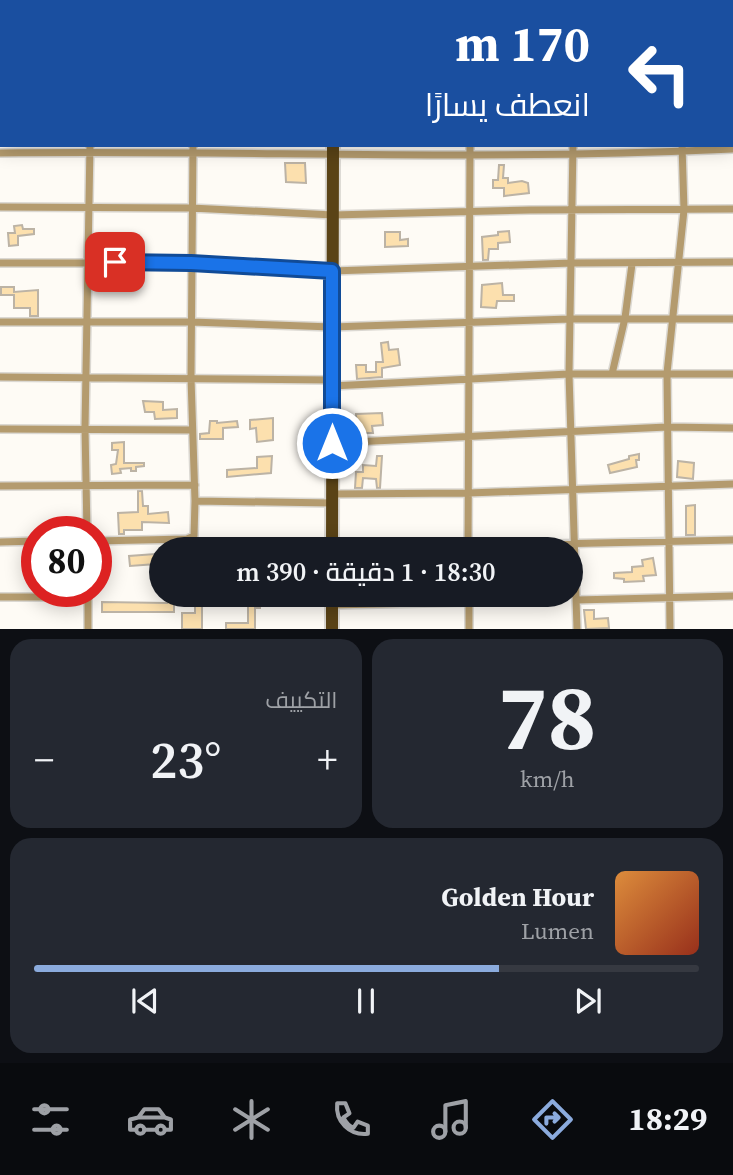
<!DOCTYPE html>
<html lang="ar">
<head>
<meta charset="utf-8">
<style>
	:root { --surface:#171b24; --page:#242831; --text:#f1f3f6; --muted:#9ea1a6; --line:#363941; --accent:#8babdd }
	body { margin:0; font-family:"Source Serif 4",Cairo,serif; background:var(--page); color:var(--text); direction:rtl; height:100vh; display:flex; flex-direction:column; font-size:26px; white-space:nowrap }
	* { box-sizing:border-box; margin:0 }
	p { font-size:23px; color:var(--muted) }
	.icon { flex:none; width:38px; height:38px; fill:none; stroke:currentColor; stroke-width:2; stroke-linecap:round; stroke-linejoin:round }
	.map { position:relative; height:629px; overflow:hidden; direction:ltr }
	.panel { display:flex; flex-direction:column; gap:10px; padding:10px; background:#0d0f14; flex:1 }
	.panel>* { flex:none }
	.guide { position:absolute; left:0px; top:0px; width:733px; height:147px; box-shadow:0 4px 18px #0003; direction:rtl; background:#1a4fa0; color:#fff; overflow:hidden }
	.speed { position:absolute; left:21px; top:516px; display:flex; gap:14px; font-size:35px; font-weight:700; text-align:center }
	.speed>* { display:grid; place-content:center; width:91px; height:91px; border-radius:50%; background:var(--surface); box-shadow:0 4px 18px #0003; line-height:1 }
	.speed .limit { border:10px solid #d22; background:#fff; color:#111 }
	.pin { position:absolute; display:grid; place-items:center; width:60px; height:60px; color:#fff; margin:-30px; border-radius:14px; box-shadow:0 4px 10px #0006 }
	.me { position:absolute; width:77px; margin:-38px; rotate:0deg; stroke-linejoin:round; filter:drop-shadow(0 0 5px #0008) }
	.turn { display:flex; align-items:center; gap:24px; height:147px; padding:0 28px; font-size:32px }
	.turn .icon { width:91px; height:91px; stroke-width:2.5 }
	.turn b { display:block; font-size:49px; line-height:60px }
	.big { font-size:52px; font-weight:600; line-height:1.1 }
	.panel .widget { flex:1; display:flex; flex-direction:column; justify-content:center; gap:10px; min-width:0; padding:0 24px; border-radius:21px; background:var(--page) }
	.panel .dial { align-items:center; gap:0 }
	.dial b { font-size:91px; line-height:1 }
	.song { display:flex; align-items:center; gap:21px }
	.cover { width:84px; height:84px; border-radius:10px; background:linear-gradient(135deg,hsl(30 70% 55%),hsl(10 70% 35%)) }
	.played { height:7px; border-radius:4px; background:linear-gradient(90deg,var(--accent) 70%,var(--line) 70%) }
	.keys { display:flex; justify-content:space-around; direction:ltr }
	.heat { display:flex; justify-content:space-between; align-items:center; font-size:38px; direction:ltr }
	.panel .tiles { flex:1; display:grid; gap:10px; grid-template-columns:1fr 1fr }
	.widget:last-child { grid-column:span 2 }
	.trip { position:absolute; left:149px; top:537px; width:434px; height:70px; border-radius:35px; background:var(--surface); box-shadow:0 4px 18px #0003; font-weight:600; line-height:70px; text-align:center; direction:rtl }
	.tab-bar { display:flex; height:112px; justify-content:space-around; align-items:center; background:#090b0e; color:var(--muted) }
	.tab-bar .icon { width:49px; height:49px }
	.tab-bar .active { color:var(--accent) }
	.tab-bar b { font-size:32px; color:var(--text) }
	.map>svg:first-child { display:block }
	.building { fill:#fce0ae; stroke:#bcb3a5; stroke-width:2 }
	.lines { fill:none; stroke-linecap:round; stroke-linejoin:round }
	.minor-casing { stroke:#dbd8d2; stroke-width:10 }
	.trunk-casing { stroke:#dbd8d2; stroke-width:16 }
	.minor { stroke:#b49b6e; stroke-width:7 }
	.trunk { stroke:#5a4316; stroke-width:12 }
	.route-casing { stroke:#114b97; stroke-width:18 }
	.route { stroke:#1a73e8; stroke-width:12 }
</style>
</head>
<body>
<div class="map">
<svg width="733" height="629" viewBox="0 0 733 629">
	<rect width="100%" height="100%" fill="#fefbf5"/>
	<path class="building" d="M 285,163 L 305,163 L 306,183 L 286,182 Z
		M 499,165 L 504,165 L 503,178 L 508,178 L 508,183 L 522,181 L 528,183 L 529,193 L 504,196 L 504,188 L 493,188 L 493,180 L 498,180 Z
		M 22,225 L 23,229 L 34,229 L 34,234 L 18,236 L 18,245 L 9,246 L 8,233 L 15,233 L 14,226 Z
		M 509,231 L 510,242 L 498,243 L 498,249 L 489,249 L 488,260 L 483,260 L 482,237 L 498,235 L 498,232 Z
		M 385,232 L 400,232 L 400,240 L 408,239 L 408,246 L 385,247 Z
		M 502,283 L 503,295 L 514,295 L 514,301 L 497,301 L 496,308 L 481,307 L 482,285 Z
		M 1,287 L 14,287 L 14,292 L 38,290 L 38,316 L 30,316 L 30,308 L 14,308 L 14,295 L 1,295 Z
		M 388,342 L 389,350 L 398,349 L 400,365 L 382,368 L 382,377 L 357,379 L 356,365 L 366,365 L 366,372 L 376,372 L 376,362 L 383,362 L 381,343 Z
		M 143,401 L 163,402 L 163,410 L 177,409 L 177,418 L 155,419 L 154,412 L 145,412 Z
		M 382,413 L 383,425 L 372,426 L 373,433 L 357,433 L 356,414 Z
		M 273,418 L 273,440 L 257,442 L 256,428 L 250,429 L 250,420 Z
		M 210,421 L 217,421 L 217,423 L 237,421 L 238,427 L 223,428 L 223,439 L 200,439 L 200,434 L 209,433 Z
		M 124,442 L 124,463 L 144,463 L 144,466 L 136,467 L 136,471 L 131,471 L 131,468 L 120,469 L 121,473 L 112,474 L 111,465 L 116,464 L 118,450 L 112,450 L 112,443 Z
		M 639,454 L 639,460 L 636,460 L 637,467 L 610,473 L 608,465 L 629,459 L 629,456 Z
		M 272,456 L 271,473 L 227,477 L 227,470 L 257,468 L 257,457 Z
		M 377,456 L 382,456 L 380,488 L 377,488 L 376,479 L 363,478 L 362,488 L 355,488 L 356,472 L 363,472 L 363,465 L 376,466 Z
		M 678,461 L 694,463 L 693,479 L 677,477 Z
		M 138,491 L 142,491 L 143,506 L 148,506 L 148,514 L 168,512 L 169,523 L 142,522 L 142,530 L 124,530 L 124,534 L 119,534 L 118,513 L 138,512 Z
		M 695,505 L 695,535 L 686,535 L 686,506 Z
		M 155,554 L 156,564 L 130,566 L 129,556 Z
		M 653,558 L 656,575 L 643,576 L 644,581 L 624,582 L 624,579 L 614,578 L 614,573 L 632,572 L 632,567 L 643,566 L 642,560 Z
		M 166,595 L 174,595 L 174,612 L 102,612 L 102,602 L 167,603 Z
		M 195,595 L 202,595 L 202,629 L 182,629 L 182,613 L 195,613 Z
		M 226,595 L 276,595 L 276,605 L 260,605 L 260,608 L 255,608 L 255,629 L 226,629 L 226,623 L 248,623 L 248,606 L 226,606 Z
		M 584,610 L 594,610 L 594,619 L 608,618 L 609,628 L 586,629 Z"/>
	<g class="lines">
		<defs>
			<path id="minor" d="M 90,0 L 90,2
				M 195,0 L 195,2
				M 674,0 L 674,2
				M 718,0 L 720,0
				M 473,2 L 473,0
				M 575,2 L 575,0
				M 0,43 L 2,43
				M 0,99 L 2,99
				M 732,102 L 733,102
				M 193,145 L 191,378 L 195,501
				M 573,145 L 569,374 L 577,629
				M 0,153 C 156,151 312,155 467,155 C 556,155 645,153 733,149
				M 0,207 L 191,208 L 333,215 L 530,210 L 733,209
				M 0,263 L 191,263 L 332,271 L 572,263 L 733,262
				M 0,322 L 191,322 L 332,327 L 570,319 L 733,319
				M 612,374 L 625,318 L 632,264
				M 0,377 L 332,380
				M 332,386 L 569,374 L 733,374
				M 0,429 L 192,430
				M 332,443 L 667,427 L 733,428
				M 0,486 L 195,485
				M 332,494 L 468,493 L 733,484
				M 87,532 L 85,428 L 90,145
				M 96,541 L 187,539 L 194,536 L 195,501 L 332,503
				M 0,542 L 37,541
				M 332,549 L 733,540
				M 468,550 L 470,145
				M 88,592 L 88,629
				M 469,595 L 469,629
				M 0,597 L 88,597
				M 577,600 L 733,596
				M 332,605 L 469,602
				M 670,629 L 667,373 L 684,210 L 682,145"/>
			<path id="trunk" d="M 334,2 L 334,0
				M 332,550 L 333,145
				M 332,629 L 332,595"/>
		</defs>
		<use href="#minor" class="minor-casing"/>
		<use href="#trunk" class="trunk-casing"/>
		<use href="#minor" class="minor"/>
		<use href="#trunk" class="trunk"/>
	</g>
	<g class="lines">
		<defs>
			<path id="route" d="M 115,262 L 191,263 L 332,271 L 332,443"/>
		</defs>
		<use href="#route" class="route-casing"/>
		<use href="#route" class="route"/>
	</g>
</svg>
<div class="speed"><div class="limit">80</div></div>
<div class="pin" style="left:115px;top:262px;background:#d93025"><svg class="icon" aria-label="arrive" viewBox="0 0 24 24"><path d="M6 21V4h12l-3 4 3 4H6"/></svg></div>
<svg class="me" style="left:332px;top:443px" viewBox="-20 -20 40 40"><circle r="17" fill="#1a73e8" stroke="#fff" stroke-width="3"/><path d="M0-11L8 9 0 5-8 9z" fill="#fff"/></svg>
<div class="trip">18:30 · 1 دقيقة · 390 m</div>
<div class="guide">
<div class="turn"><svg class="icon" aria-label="left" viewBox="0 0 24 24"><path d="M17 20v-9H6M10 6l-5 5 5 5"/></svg><div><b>170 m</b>انعطف يسارًا</div></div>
</div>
</div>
<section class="panel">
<div class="tiles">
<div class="widget dial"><b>78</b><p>km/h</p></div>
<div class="widget"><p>التكييف</p>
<div class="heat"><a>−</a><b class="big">23°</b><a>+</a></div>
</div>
<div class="widget">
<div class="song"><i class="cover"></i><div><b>Golden Hour</b><p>Lumen</p></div></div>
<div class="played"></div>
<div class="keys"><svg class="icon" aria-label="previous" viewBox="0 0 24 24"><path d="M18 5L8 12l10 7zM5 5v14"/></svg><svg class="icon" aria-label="pause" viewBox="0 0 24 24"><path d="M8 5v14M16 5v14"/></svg><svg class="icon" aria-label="next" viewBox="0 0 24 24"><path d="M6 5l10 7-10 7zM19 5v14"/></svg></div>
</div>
</div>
</section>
<nav class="tab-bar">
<b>18:29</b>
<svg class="icon active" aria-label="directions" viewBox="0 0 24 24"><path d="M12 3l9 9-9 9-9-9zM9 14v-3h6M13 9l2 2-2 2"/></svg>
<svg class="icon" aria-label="music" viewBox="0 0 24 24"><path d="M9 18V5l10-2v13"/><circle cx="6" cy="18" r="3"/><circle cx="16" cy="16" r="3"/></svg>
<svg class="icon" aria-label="phone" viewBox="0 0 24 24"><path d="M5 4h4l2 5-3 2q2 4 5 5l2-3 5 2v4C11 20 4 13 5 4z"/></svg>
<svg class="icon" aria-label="climate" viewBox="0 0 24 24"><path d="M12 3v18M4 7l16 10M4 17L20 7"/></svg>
<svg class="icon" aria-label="car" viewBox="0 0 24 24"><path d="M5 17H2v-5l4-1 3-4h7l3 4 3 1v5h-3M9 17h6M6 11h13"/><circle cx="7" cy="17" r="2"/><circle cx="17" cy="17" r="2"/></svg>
<svg class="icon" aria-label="filters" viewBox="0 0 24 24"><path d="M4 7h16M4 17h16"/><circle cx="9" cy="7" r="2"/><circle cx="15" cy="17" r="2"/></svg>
</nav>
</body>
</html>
